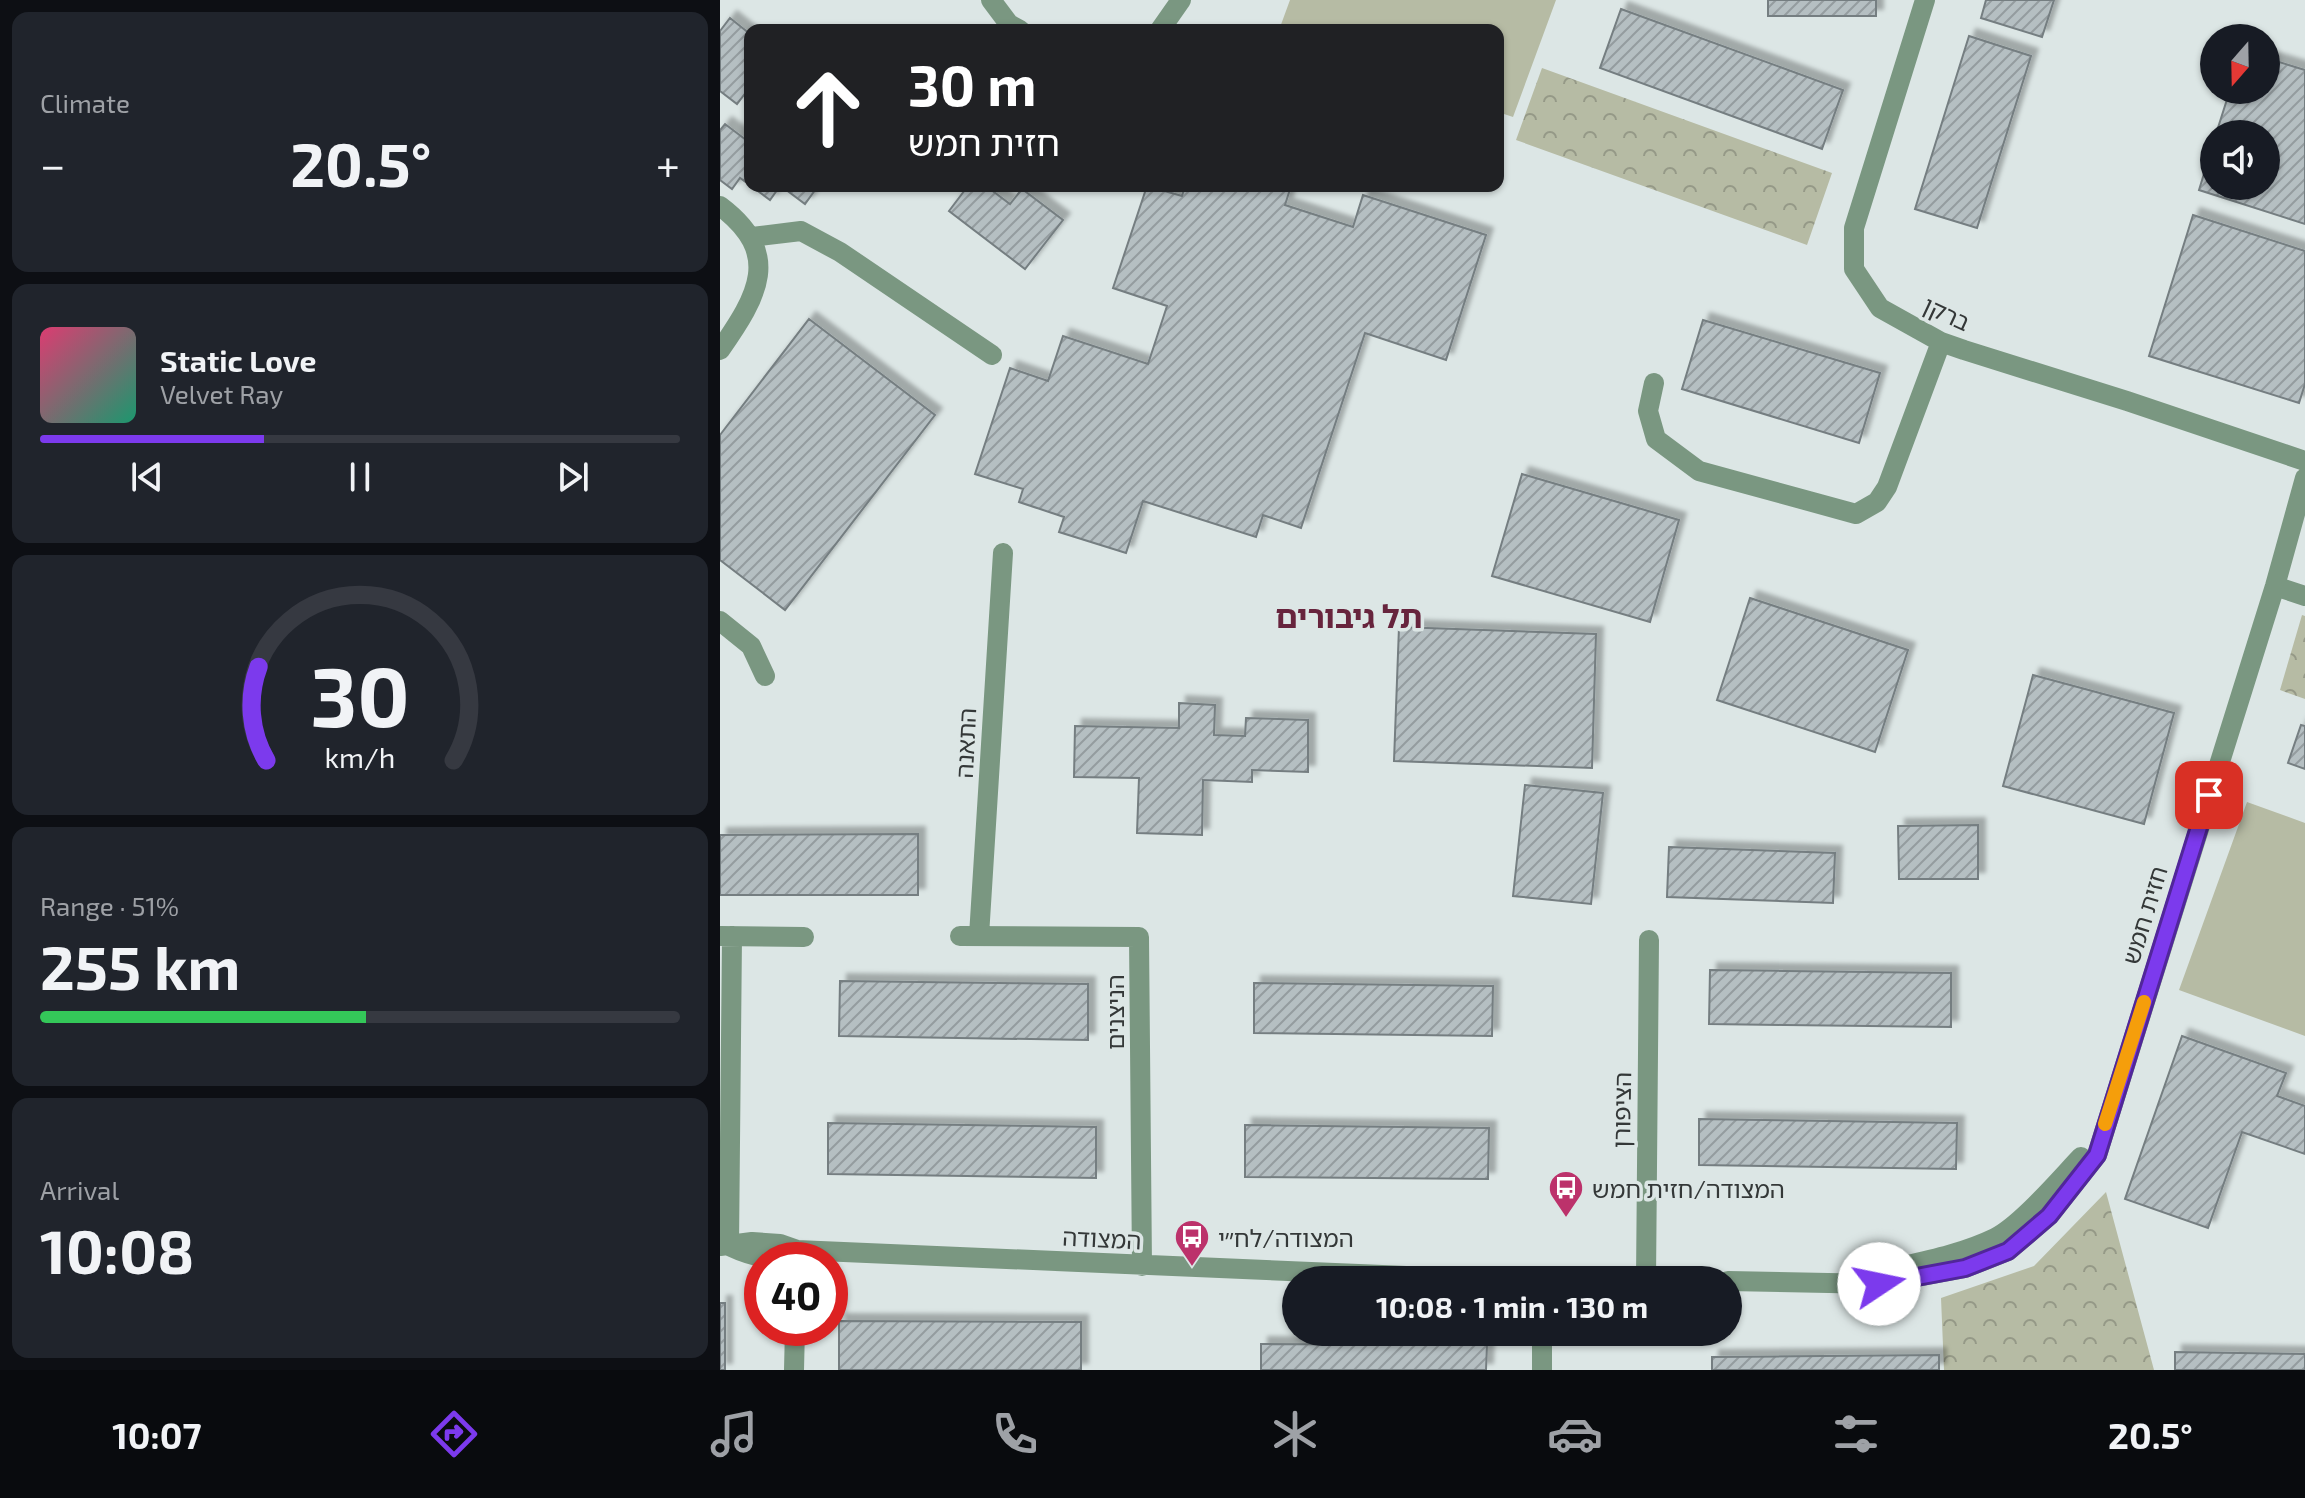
<!DOCTYPE html>
<html lang="en">
<head>
<meta charset="utf-8">
<style>
	:root { --surface:#171b24; --page:#20242c; --text:#f1f3f6; --muted:#9ea1a6; --line:#363941; --accent:#7c3aed }
	body { margin:0; font-family:"Exo 2","Noto Sans Hebrew",sans-serif; background:var(--page); color:var(--text); height:100vh; display:flex; flex-direction:column; font-size:30px; white-space:nowrap }
	* { box-sizing:border-box; margin:0 }
	p { font-size:26px; color:var(--muted) }
	.icon { flex:none; width:44px; height:44px; fill:none; stroke:currentColor; stroke-width:2; stroke-linecap:round; stroke-linejoin:round }
	.map { position:relative; flex:1; overflow:hidden }
	.details { display:flex; flex-direction:column; gap:12px; padding:12px; background:#0d0f14; width:720px }
	.details>* { flex:none }
	.banner { position:absolute; left:24px; top:24px; width:760px; height:168px; border-radius:16px; box-shadow:0 2px 6px #0004; background:#202124; color:#fff; overflow:hidden }
	.needle { width:52px; rotate:200deg }
	.controls { position:absolute; left:1480px; top:24px; display:grid; gap:16px }
	.controls a { display:grid; place-items:center; width:80px; height:80px; border-radius:50%; background:var(--surface); box-shadow:0 2px 6px #0004; font-size:40px }
	.speed { position:absolute; left:24px; top:1242px; display:flex; gap:16px; font-size:40px; font-weight:700; text-align:center }
	.speed>* { display:grid; place-content:center; width:104px; height:104px; border-radius:50%; background:var(--surface); box-shadow:0 2px 6px #0004; line-height:1 }
	.speed .limit { border:12px solid #d22; background:#fff; color:#111 }
	.pin { position:absolute; display:grid; place-items:center; width:68px; height:68px; color:#fff; margin:-34px; border-radius:16px; box-shadow:0 4px 12px #0006 }
	.me { position:absolute; width:88px; margin:-44px; rotate:79deg; stroke-linejoin:round; filter:drop-shadow(0 0 6px #0008) }
	.turn { display:flex; align-items:center; gap:28px; height:168px; padding:0 32px; font-size:36px }
	.turn .icon { width:104px; height:104px; stroke-width:2.5 }
	.turn b { display:block; font-size:56px; line-height:68px }
	.big { font-size:60px; font-weight:700; line-height:1.1 }
	.details .widget { flex:1; display:flex; flex-direction:column; justify-content:center; gap:12px; min-width:0; padding:0 28px; border-radius:16px; background:var(--page) }
	.details .dial { align-items:center; gap:0 }
	.dial svg { height:208px; overflow:visible; fill:none; stroke:var(--line); stroke-width:7; stroke-linecap:round; text-anchor:middle }
	.dial text { fill:var(--text); stroke:none }
	.song { display:flex; align-items:center; gap:24px }
	.cover { width:96px; height:96px; border-radius:12px; background:linear-gradient(135deg,hsl(340 70% 55%),hsl(160 70% 35%)) }
	.played { height:8px; border-radius:4px; background:linear-gradient(90deg,var(--accent) 35%,var(--line) 35%) }
	.keys { display:flex; justify-content:space-around; direction:ltr }
	.heat { display:flex; justify-content:space-between; align-items:center; font-size:44px; direction:ltr }
	.charge { height:12px; border-radius:6px; background:linear-gradient(90deg,#34c759 51%,var(--line) 0) }
	.trip { position:absolute; left:562px; top:1266px; width:460px; height:80px; border-radius:40px; background:var(--surface); box-shadow:0 2px 6px #0004; font-weight:700; line-height:80px; text-align:center }
	.menu { display:flex; height:128px; justify-content:space-around; align-items:center; background:#090b0e; color:var(--muted) }
	.menu .icon { width:56px; height:56px }
	.menu .on { color:var(--accent) }
	.menu b { font-size:36px; color:var(--text) }
	main { display:flex; flex:1; min-height:0 }
	.map>svg:first-child { display:block }
	.forest { fill:url(#forest-crowns) }
	.pitch { fill:#b6bba4 }
	.building { fill:url(#building-hatch); stroke:#757e81; stroke-width:2; filter:url(#shadow) }
	.lines { fill:none; stroke-linecap:round; stroke-linejoin:round }
	.minor { stroke:#7a9781; stroke-width:20 }
	.route-casing { stroke:#51269a; stroke-width:20 }
	.route { stroke:#7c3aed; stroke-width:14 }
	.slow { stroke:#f59e0b; stroke-width:14 }
	.labels { text-anchor:middle; dominant-baseline:central; stroke-width:7; stroke-linejoin:round; paint-order:stroke }
	.street-label { font-size:24px; fill:#343838; stroke:#dce6e5 }
	.poi-label { font-size:24px; fill:#343838; stroke:#dce6e5; text-anchor:start }
	.district-label { font-size:32px; font-weight:bold; fill:#67243d; stroke:#dce6e5 }
</style>
</head>
<body>
<main>
<section class="details">
<div class="widget"><p>Climate</p>
<div class="heat"><a>−</a><b class="big">20.5°</b><a>+</a></div>
</div>
<div class="widget">
<div class="song"><i class="cover"></i><div><b>Static Love</b><p>Velvet Ray</p></div></div>
<div class="played"></div>
<div class="keys"><svg class="icon" aria-label="previous" viewBox="0 0 24 24"><path d="M18 5L8 12l10 7zM5 5v14"/></svg><svg class="icon" aria-label="pause" viewBox="0 0 24 24"><path d="M8 5v14M16 5v14"/></svg><svg class="icon" aria-label="next" viewBox="0 0 24 24"><path d="M6 5l10 7-10 7zM19 5v14"/></svg></div>
</div>
<div class="widget dial"><svg viewBox="0 0 100 80">
<path d="M14 69A42 42 0 1 1 86 69"/>
<path d="M14 69A42 42 0 0 1 11 33" stroke="#7c3aed"/>
<text x="50" y="56" font-size="32" font-weight="700">30</text>
<text x="50" y="72" font-size="11">km/h</text>
</svg></div>
<div class="widget"><p>Range · 51%</p><b class="big">255 km</b><div class="charge"></div></div>
<div class="widget"><p>Arrival</p><b class="big">10:08</b></div>
</section>
<div class="map">
<svg width="1585" height="1370" viewBox="0 0 1585 1370">
	<defs>
		<pattern id="forest-crowns" width="20" height="18" patternUnits="userSpaceOnUse" patternTransform="scale(2)"><rect width="20" height="18" fill="#b6bba4"/><path d="M2 6a3 3 0 1 1 6 0M12 15a3 3 0 1 1 6 0" fill="none" stroke="#959987"/></pattern>
		<pattern id="building-hatch" width="6" height="6" patternUnits="userSpaceOnUse" patternTransform="scale(2)"><rect width="6" height="6" fill="#b5bfc2"/><path d="M-1 1l2-2M0 6l6-6M5 7l2-2" fill="none" stroke="#949c9f"/></pattern>
		<filter id="shadow"><feDropShadow dx="7" dy="-7" stdDeviation="2" flood-color="#0004"/></filter>
	</defs>
	<rect width="100%" height="100%" fill="#dce6e5"/>
	<path class="forest" d="M 822,68 L 1112,173 L 1087,245 L 796,140 Z
		M 1582,615 L 1585,616 L 1585,699 L 1560,690 Z
		M 1386,1192 L 1434,1370 L 1224,1370 L 1221,1298 L 1314,1266 Z"/>
	<path class="pitch" d="M 570,0 L 836,0 L 793,117 L 778,112 L 778,30 L 559,30 Z
		M 1527,802 L 1585,823 L 1585,1036 L 1459,990 Z"/>
	<path class="building" d="M 1048,0 L 1156,0 L 1156,16 L 1048,16 Z
		M 1266,0 L 1334,0 L 1322,37 L 1261,18 Z
		M 901,9 L 1123,90 L 1102,149 L 880,68 Z
		M 10,18 L 30,34 L 30,87 L 17,104 L 0,91 L 0,31 Z
		M 1249,36 L 1311,56 L 1257,228 L 1195,209 Z
		M 1546,58 L 1585,70 L 1585,224 L 1479,190 L 1494,141 L 1494,186 L 1546,186 L 1546,134 L 1496,134 L 1510,90 L 1546,90 Z
		M 5,124 L 30,143 L 30,185 L 20,178 L 12,189 L 0,180 L 0,130 Z
		M 31,186 L 60,186 L 50,200 Z
		M 61,186 L 98,186 L 85,204 Z
		M 248,186 L 266,186 L 290,204 L 302,189 L 343,220 L 305,269 L 229,211 Z
		M 427,186 L 462,196 L 465,186 L 571,186 L 565,205 L 633,227 L 643,195 L 766,235 L 726,360 L 645,333 L 581,528 L 543,515 L 536,537 L 423,501 L 406,553 L 339,532 L 344,517 L 299,502 L 303,489 L 255,474 L 290,368 L 328,381 L 343,336 L 428,364 L 447,306 L 393,288 Z
		M 1473,215 L 1585,251 L 1585,384 L 1579,403 L 1429,356 Z
		M 89,319 L 215,415 L 65,610 L 0,560 L 0,435 Z
		M 983,320 L 1160,373 L 1139,443 L 962,389 Z
		M 802,474 L 959,520 L 930,622 L 772,576 Z
		M 1030,598 L 1188,650 L 1155,752 L 997,700 Z
		M 679,627 L 876,634 L 872,768 L 674,761 Z
		M 1313,675 L 1454,713 L 1424,824 L 1283,786 Z
		M 459,703 L 495,705 L 494,735 L 525,736 L 526,718 L 588,720 L 588,772 L 532,770 L 532,782 L 483,780 L 482,835 L 417,833 L 419,778 L 354,777 L 355,726 L 459,728 Z
		M 1581,725 L 1585,726 L 1585,769 L 1568,763 Z
		M 805,785 L 883,793 L 871,904 L 793,896 Z
		M 1258,825 L 1258,879 L 1179,879 L 1178,826 Z
		M 198,834 L 198,895 L 0,895 L 0,835 Z
		M 949,847 L 1115,853 L 1113,903 L 947,897 Z
		M 990,970 L 1231,973 L 1231,1027 L 989,1024 Z
		M 120,981 L 368,984 L 368,1040 L 119,1036 Z
		M 534,983 L 773,986 L 772,1036 L 534,1033 Z
		M 1462,1036 L 1566,1073 L 1557,1096 L 1585,1106 L 1585,1154 L 1522,1132 L 1488,1228 L 1405,1199 Z
		M 979,1119 L 1237,1123 L 1236,1169 L 979,1165 Z
		M 108,1123 L 376,1127 L 376,1178 L 108,1174 Z
		M 525,1125 L 769,1128 L 768,1179 L 525,1177 Z
		M 0,1303 L 5,1303 L 5,1370 L 0,1370 Z
		M 119,1321 L 361,1322 L 361,1370 L 119,1370 Z
		M 541,1344 L 767,1345 L 766,1370 L 541,1370 Z
		M 1455,1352 L 1585,1354 L 1585,1370 L 1455,1370 Z
		M 1219,1355 L 1219,1370 L 992,1370 L 992,1357 Z"/>
	<g class="lines">
		<path class="minor" d="M 271,0 L 289,24 L 300,30
			M 1205,0 L 1134,228 L 1134,269 L 1160,308 L 1221,342 L 1244,350 L 1407,401 L 1585,461
			M 440,30 L 461,0
			M 0,206 C 63,253 38,296 0,350
			M 32,237 L 81,231 L 120,252 L 272,355
			M 934,383 L 928,411 L 936,439 L 979,471 L 1136,514 L 1157,502 L 1167,487 L 1221,342
			M 1555,586 L 1585,596
			M 0,621 L 31,646 L 45,676
			M 0,936 L 84,937
			M 240,936 L 419,937 L 422,1266
			M 259,936 L 283,553
			M 0,1246 L 32,1242 L 60,1244 L 77,1250 L 781,1280
			M 9,1246 L 12,936
			M 9,1246 C 26,1254 52,1264 70,1254
			M 1162,1271 C 1200,1262 1240,1255 1275,1238 C 1301,1225 1340,1179 1361,1157
			M 926,1280 L 929,940
			M 1008,1281 L 1159,1284 L 1245,1268 L 1288,1251 L 1329,1216 L 1377,1155 L 1555,586 L 1585,478
			M 822,1332 L 822,1370
			M 74,1370 L 75,1328"/>
	</g>
	<g class="lines">
		<defs>
			<path id="route" d="M 1159,1284 L 1245,1268 L 1288,1251 L 1329,1216 L 1377,1155 L 1489,795"/>
		</defs>
		<use href="#route" class="route-casing"/>
		<use href="#route" class="route"/>
		<path class="slow" d="M 1385,1124 L 1424,1002"/>
	</g>
	<defs>
		<symbol id="bus-pin" viewBox="-11 -11 22 30"><path d="M0 17L-7.5 6A9.5 9.5 0 1 1 7.5 6Z" fill="#bc326b" stroke="#dce6e5"/><path d="M-5-6H5V4H4V6H2V4H-2V6H-4V4H-5ZM-3.5-4V0h7V-4ZM-3.5 1.2v1.5H-2V1.2ZM2 1.2v1.5H3.5V1.2Z" fill="#fff"/></symbol>
	</defs>
	<g fill-rule="evenodd">
		<use href="#bus-pin" x="826" y="1168" width="40" height="54"/>
		<use href="#bus-pin" x="452" y="1217" width="40" height="54"/>
	</g>
	<g class="labels">
		<g class="street-label">
			<text transform="translate(1227 313) rotate(25)">ברקן</text>
			<text transform="translate(245 743) rotate(-87)">התאנה</text>
			<text transform="translate(1424 915) rotate(-73)">חזית חמש</text>
			<text transform="translate(394 1012) rotate(-90)">הניצנים</text>
			<text transform="translate(901 1110) rotate(-89)">הציפורן</text>
			<text transform="translate(382 1238) rotate(3)">המצודה</text>
		</g>
		<g class="poi-label">
			<text x="872" y="1188">המצודה/חזית חמש</text>
			<text x="498" y="1237">המצודה/לח״י</text>
		</g>
		<g class="district-label">
			<text x="629" y="615">תל גיבורים</text>
		</g>
	</g>
</svg>
<div class="controls">
<a><svg class="needle" viewBox="-14 -14 28 28"><path d="M0-13l5 13h-10z" fill="#e53935"/><path d="M0 13l5-13h-10z" fill="#9ea1a6"/></svg></a>
<a><svg class="icon" aria-label="sound" viewBox="0 0 24 24"><path d="M4 9h4l5-4v14l-5-4H4zM17 9q2 3 0 6"/></svg></a>
</div>
<div class="speed"><div class="limit">40</div></div>
<div class="pin" style="left:1489px;top:795px;background:#d93025"><svg class="icon" aria-label="arrive" viewBox="0 0 24 24"><path d="M6 21V4h12l-3 4 3 4H6"/></svg></div>
<svg class="me" style="left:1159px;top:1284px" viewBox="-20 -20 40 40"><circle r="19" fill="#fff"/><path d="M0-13L10 11 0 6-10 11z" fill="#7c3aed"/></svg>
<div class="trip">10:08 · 1 min · 130 m</div>
<div class="banner">
<div class="turn"><svg class="icon" aria-label="ahead" viewBox="0 0 24 24"><path d="M12 20V5M6 11l6-6 6 6"/></svg><div><b>30 m</b>חזית חמש</div></div>
</div>
</div>
</main>
<nav class="menu">
<b>10:07</b>
<svg class="icon on" aria-label="directions" viewBox="0 0 24 24"><path d="M12 3l9 9-9 9-9-9zM9 14v-3h6M13 9l2 2-2 2"/></svg>
<svg class="icon" aria-label="music" viewBox="0 0 24 24"><path d="M9 18V5l10-2v13"/><circle cx="6" cy="18" r="3"/><circle cx="16" cy="16" r="3"/></svg>
<svg class="icon" aria-label="phone" viewBox="0 0 24 24"><path d="M5 4h4l2 5-3 2q2 4 5 5l2-3 5 2v4C11 20 4 13 5 4z"/></svg>
<svg class="icon" aria-label="climate" viewBox="0 0 24 24"><path d="M12 3v18M4 7l16 10M4 17L20 7"/></svg>
<svg class="icon" aria-label="car" viewBox="0 0 24 24"><path d="M5 17H2v-5l4-1 3-4h7l3 4 3 1v5h-3M9 17h6M6 11h13"/><circle cx="7" cy="17" r="2"/><circle cx="17" cy="17" r="2"/></svg>
<svg class="icon" aria-label="filters" viewBox="0 0 24 24"><path d="M4 7h16M4 17h16"/><circle cx="9" cy="7" r="2"/><circle cx="15" cy="17" r="2"/></svg>
<b>20.5°</b>
</nav>
</body>
</html>
